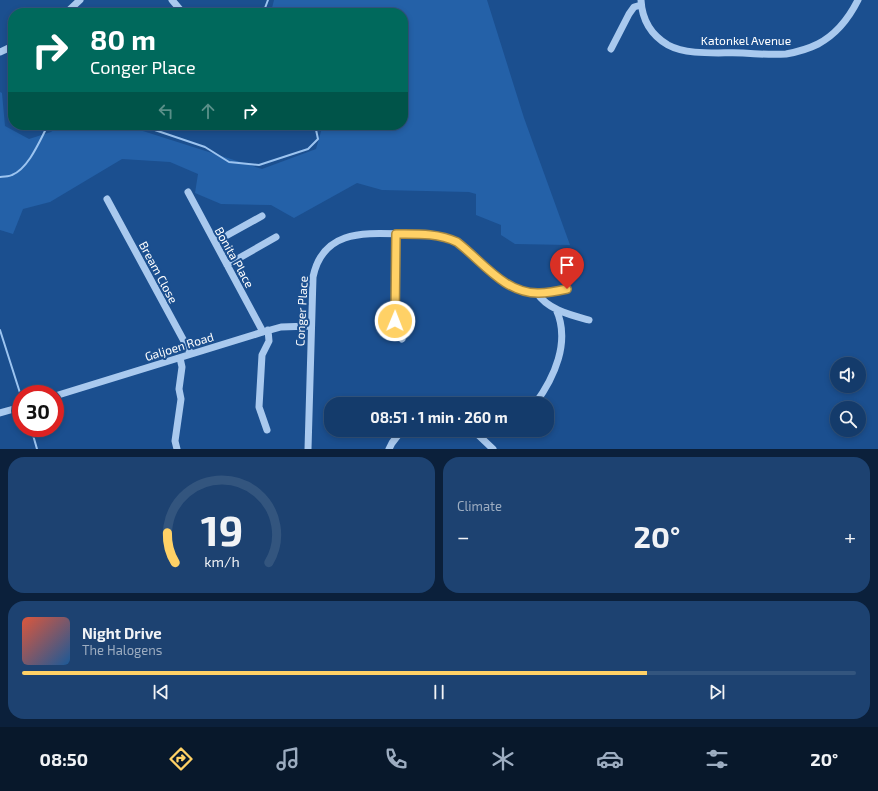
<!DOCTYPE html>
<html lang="en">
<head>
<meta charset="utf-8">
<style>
	:root { --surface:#143b6b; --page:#1d4271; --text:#f1f3f6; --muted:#9dadc1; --line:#33557e; --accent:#ffd166 }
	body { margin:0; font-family:"Exo 2",sans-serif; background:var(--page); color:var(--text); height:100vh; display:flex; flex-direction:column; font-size:15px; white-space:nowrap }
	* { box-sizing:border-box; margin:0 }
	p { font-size:13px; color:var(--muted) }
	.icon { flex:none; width:22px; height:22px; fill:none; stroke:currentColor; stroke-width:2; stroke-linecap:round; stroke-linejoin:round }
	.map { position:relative; height:449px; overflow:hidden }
	.sheet { display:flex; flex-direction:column; gap:8px; padding:8px; background:#0b203b; flex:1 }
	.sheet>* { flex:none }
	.banner { position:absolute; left:8px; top:8px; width:400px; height:122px; border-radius:16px; box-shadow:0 2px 6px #0003,0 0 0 1px var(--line); background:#00695c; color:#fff; overflow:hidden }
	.tools { position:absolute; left:830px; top:357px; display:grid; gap:8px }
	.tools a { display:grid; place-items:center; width:36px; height:36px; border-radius:50%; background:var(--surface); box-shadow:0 2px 6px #0003,0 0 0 1px var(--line); font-size:20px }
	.speed { position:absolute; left:12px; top:385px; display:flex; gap:8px; font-size:20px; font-weight:700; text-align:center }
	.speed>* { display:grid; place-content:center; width:52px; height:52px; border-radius:50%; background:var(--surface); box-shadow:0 2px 6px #0003,0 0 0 1px var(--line); line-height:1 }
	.speed .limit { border:6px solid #d22; background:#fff; color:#111 }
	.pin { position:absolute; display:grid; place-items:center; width:34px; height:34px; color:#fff; margin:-41px -17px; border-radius:50% 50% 50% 0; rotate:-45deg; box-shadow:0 0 4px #0007 }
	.pin .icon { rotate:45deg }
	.me { position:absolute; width:44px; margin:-22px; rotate:1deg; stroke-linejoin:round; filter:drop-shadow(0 0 3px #0008) }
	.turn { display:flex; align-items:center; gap:14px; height:84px; padding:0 16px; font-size:18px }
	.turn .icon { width:52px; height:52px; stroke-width:2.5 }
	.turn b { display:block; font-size:28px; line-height:34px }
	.lanes { display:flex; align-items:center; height:38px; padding:0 16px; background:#0003; justify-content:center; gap:20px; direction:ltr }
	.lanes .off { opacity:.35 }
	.big { font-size:30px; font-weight:700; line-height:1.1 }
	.sheet .widget { flex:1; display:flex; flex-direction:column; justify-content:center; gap:6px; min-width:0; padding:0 14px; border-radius:16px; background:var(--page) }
	.sheet .dial { align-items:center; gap:0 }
	.dial svg { height:104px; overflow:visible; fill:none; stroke:var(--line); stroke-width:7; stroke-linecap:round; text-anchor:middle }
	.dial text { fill:var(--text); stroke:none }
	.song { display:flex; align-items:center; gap:12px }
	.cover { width:48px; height:48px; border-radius:6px; background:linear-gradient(135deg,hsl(10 70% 55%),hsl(210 70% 35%)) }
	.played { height:4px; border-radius:2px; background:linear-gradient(90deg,var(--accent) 75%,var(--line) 75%) }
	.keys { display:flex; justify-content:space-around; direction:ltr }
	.heat { display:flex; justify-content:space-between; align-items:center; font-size:22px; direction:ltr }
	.sheet .tiles { flex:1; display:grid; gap:8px; grid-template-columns:1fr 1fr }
	.widget:last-child { grid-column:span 2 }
	.trip { position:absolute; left:324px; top:397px; width:230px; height:40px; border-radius:16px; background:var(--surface); box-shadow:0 2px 6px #0003,0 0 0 1px var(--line); font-weight:700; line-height:40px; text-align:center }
	.tab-bar { display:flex; height:64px; justify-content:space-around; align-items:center; background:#08182b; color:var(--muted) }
	.tab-bar .icon { width:28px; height:28px }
	.tab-bar .active { color:var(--accent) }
	.tab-bar b { font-size:18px; color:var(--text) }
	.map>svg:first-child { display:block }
	.green { fill:#2461a8 }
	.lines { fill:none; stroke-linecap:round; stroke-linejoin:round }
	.stream { stroke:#9cc4f0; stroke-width:2 }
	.minor { stroke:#a9c9ee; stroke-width:7 }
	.route-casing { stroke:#a68842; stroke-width:10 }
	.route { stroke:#ffd166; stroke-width:7 }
	.labels { text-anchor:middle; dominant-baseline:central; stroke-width:4; stroke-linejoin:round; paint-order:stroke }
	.street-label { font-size:12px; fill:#fff; stroke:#1b4f8f }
</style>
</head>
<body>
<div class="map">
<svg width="878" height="449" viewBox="0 0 878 449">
	<rect width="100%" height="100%" fill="#1b4f8f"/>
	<path class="green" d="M 274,0 L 487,0 L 524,118 L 570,245 L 515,244 L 501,235 L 501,225 L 476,215 L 476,194 L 469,192 L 382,190 L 357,183 L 294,218 L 271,205 L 221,204 L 195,193 L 198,174 L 170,162 L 122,159 L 50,202 L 23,209 L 13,234 L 0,230 L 0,92 L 2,93 L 5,126 L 29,139 L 51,132 L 59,125 L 124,125 L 262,169 L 316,149 L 322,128 L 320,125 L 403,125 L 403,13 L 273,13 L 272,8 Z"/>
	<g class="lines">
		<path class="stream" d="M 266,13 L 265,8 L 268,0
			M 140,125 L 205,147 L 229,162 L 259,165 L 308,149 L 318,139 L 315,125
			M 0,177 C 4,176 9,177 12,175 C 29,168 40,140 48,125
			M 0,330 L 21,396
			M 31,428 L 37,449"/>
		<path class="minor" d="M 172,0 L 183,13
			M 641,0 C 642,19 651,35 668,45 C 688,56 721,52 743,53 C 757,54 772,55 786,54 C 797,52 808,49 818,44 C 837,34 849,18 858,0
			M 66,13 L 80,0
			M 611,49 L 629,14 L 634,7 L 641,5
			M 0,52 L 13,46
			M 188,192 L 263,332
			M 107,199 L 191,354
			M 396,234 L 395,321 L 396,328 L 402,339
			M 215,242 L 262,216
			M 227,265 L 276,237
			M 537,293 C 548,310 571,315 589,320
			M 55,396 L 263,332 L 281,327 L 311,326
			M 535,404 C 554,378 571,342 556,309
			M 0,413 L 21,407
			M 267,430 L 259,407 L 262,355 L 269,341 L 268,330
			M 473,430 L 493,449
			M 177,449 L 175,441 L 181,399 L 179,389 L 182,367 L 180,358
			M 308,449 L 313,277 C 323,229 365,233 403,234 C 421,234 441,233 457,242 C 478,255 493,279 516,289 C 533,296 550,292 567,289
			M 389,449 L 392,443 L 402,430"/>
	</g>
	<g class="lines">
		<defs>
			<path id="route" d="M 395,321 L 396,234 C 417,234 438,233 457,242 C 482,261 505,294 539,293 C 548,293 558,291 567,289"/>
		</defs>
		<use href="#route" class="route-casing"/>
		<use href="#route" class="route"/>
	</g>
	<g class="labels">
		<g class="street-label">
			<text x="746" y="40">Katonkel Avenue</text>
			<text transform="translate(235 257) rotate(61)">Bonita Place</text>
			<text transform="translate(159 272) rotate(62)">Bream Close</text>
			<text transform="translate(301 311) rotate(-87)">Conger Place</text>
			<text transform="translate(179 346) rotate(-17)">Galjoen Road</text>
		</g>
	</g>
</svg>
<div class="tools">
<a><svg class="icon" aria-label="sound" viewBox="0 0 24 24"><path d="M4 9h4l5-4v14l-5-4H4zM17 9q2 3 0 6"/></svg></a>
<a><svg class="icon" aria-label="search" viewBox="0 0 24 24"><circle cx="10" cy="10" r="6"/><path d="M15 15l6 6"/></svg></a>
</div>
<div class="speed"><div class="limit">30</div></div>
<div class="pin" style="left:567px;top:289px;background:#d93025"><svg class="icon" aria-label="arrive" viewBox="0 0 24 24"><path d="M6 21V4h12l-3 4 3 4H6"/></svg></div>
<svg class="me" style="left:395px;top:321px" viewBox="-20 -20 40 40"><circle r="17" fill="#ffd166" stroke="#fff" stroke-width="3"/><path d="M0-11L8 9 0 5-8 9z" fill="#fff"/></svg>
<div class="trip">08:51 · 1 min · 260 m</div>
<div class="banner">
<div class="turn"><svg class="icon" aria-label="right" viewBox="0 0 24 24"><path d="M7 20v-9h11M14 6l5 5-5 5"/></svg><div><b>80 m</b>Conger Place</div></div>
<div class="lanes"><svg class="icon off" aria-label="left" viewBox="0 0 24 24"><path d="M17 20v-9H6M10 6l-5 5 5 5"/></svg><svg class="icon off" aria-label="ahead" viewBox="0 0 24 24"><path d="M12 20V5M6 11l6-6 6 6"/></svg><svg class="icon" aria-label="right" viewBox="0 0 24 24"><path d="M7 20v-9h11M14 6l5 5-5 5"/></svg></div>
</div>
</div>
<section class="sheet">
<div class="tiles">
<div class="widget dial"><svg viewBox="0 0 100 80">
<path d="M14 69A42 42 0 1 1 86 69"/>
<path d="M14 69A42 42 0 0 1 8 46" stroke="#ffd166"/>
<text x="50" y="56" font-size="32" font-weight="700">19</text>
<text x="50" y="72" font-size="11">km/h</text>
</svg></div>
<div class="widget"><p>Climate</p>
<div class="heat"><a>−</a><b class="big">20°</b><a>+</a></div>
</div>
<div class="widget">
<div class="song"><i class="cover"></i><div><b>Night Drive</b><p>The Halogens</p></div></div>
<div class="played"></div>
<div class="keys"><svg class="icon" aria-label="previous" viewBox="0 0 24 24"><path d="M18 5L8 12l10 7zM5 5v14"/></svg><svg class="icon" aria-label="pause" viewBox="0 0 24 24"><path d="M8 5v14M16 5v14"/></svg><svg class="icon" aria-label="next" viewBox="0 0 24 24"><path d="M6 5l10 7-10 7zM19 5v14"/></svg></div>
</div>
</div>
</section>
<nav class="tab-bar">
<b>08:50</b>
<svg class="icon active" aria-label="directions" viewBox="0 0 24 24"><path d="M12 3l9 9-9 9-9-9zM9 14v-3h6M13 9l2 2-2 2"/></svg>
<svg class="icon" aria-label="music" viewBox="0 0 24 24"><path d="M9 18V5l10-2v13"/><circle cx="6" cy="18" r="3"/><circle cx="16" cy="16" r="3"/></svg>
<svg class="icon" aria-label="phone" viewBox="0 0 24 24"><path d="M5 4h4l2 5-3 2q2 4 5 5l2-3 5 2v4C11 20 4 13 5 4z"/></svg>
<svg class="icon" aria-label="climate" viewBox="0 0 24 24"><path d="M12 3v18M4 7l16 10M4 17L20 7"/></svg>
<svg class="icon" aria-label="car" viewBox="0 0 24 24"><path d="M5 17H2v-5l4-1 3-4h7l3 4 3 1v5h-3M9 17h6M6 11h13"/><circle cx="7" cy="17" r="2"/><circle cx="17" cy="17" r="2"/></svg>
<svg class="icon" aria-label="filters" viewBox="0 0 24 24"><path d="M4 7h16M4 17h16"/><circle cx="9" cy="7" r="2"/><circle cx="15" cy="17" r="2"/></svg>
<b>20°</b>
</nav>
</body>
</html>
